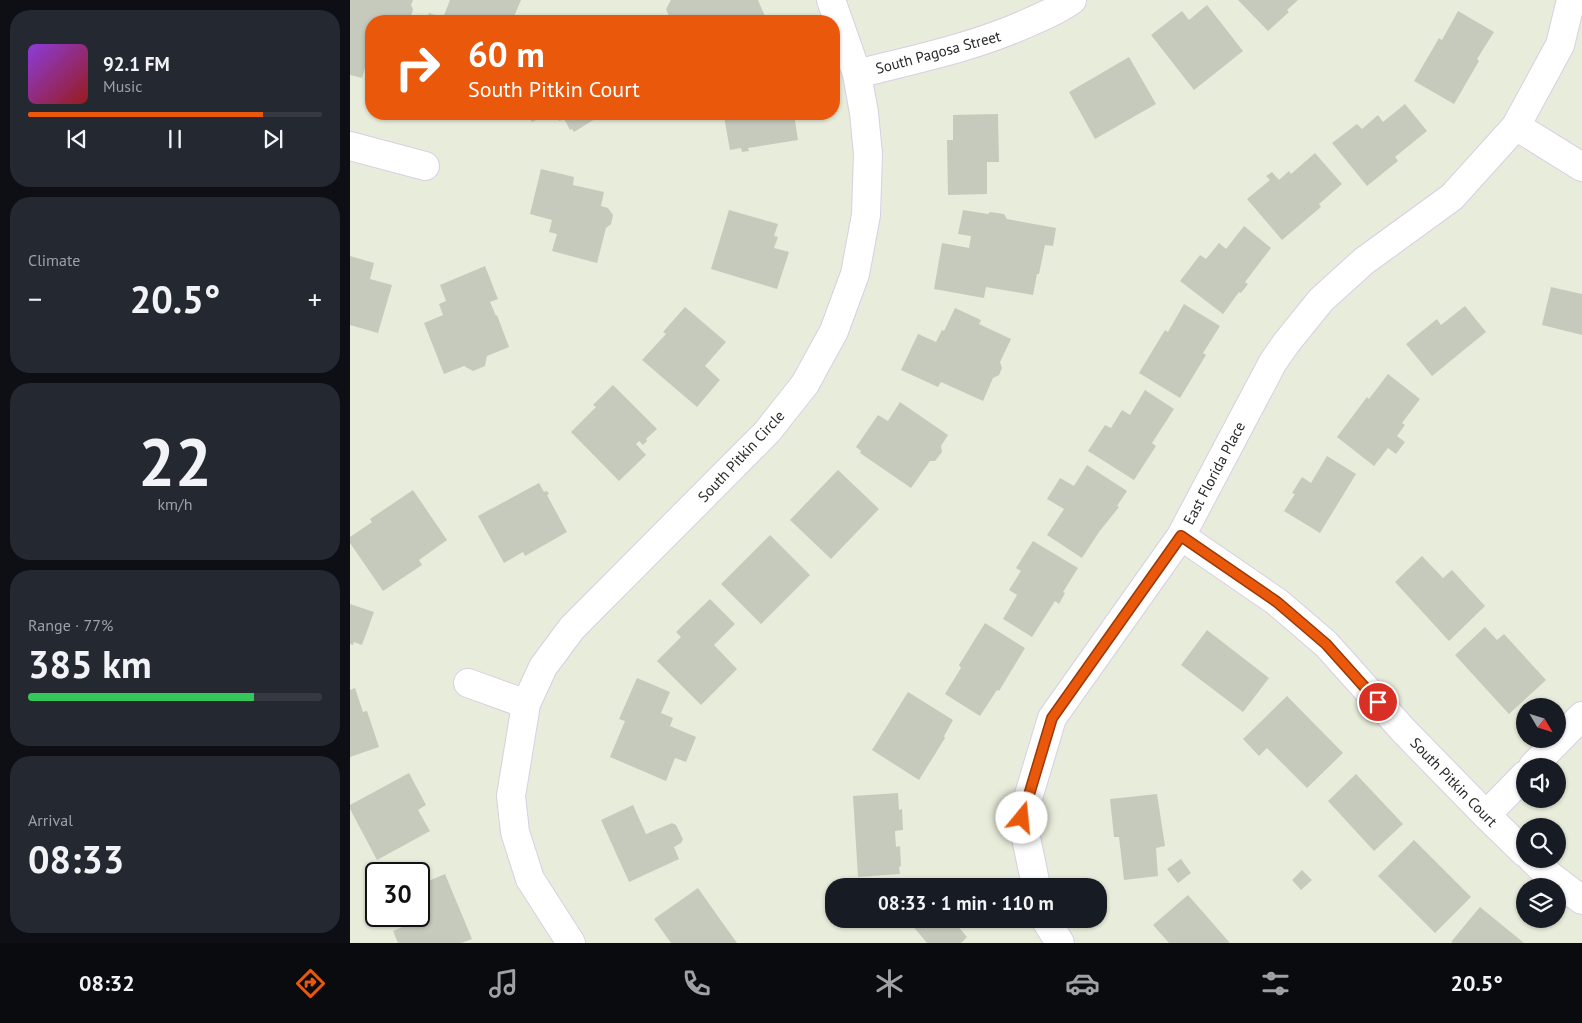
<!DOCTYPE html>
<html lang="en">
<head>
<meta charset="utf-8">
<style>
	:root { --surface:#171b24; --page:#242831; --text:#f1f3f6; --muted:#9ea1a6; --line:#363941; --accent:#ea580c }
	body { margin:0; font-family:"PT Sans",sans-serif; background:var(--page); color:var(--text); height:100vh; display:flex; flex-direction:column; font-size:19px; white-space:nowrap }
	* { box-sizing:border-box; margin:0 }
	p { font-size:16px; color:var(--muted) }
	.icon { flex:none; width:28px; height:28px; fill:none; stroke:currentColor; stroke-width:2; stroke-linecap:round; stroke-linejoin:round }
	.map { position:relative; flex:1; overflow:hidden }
	.drawer { display:flex; flex-direction:column; gap:10px; padding:10px; background:#0d0f14; width:350px }
	.drawer>* { flex:none }
	.hud { position:absolute; left:15px; top:15px; width:475px; height:105px; border-radius:20px; box-shadow:0 1px 4px #0004; background:#ea580c; color:#fff; overflow:hidden }
	.needle { width:32px; rotate:128deg }
	.buttons { position:absolute; left:1166px; top:698px; display:grid; gap:10px }
	.buttons a { display:grid; place-items:center; width:50px; height:50px; border-radius:50%; background:var(--surface); box-shadow:0 1px 4px #0004; font-size:25px }
	.speed { position:absolute; left:15px; top:862px; display:flex; gap:10px; font-size:25px; font-weight:700; text-align:center }
	.speed>* { display:grid; place-content:center; width:65px; height:65px; border-radius:50%; background:var(--surface); box-shadow:0 1px 4px #0004; line-height:1 }
	.speed .limit { border:2px solid #111; border-radius:8px; background:#fff; color:#111 }
	.pin { position:absolute; display:grid; place-items:center; width:42px; height:42px; color:#fff; margin:-21px; border:2px solid #fff; border-radius:50%; box-shadow:0 1px 5px #0007 }
	.me { position:absolute; width:55px; margin:-28px; rotate:17deg; stroke-linejoin:round; filter:drop-shadow(0 0 4px #0008) }
	.turn { display:flex; align-items:center; gap:18px; height:105px; padding:0 20px; font-size:22px }
	.turn .icon { width:65px; height:65px; stroke-width:2.5 }
	.turn b { display:block; font-size:35px; line-height:42px }
	.big { font-size:38px; font-weight:700; line-height:1.1 }
	.drawer .widget { flex:1; display:flex; flex-direction:column; justify-content:center; gap:8px; min-width:0; padding:0 18px; border-radius:20px; background:var(--page) }
	.drawer .dial { align-items:center; gap:0 }
	.dial b { font-size:65px; line-height:1 }
	.song { display:flex; align-items:center; gap:15px }
	.cover { width:60px; height:60px; border-radius:8px; background:linear-gradient(135deg,hsl(270 70% 55%),hsl(0 70% 35%)) }
	.played { height:5px; border-radius:2px; background:linear-gradient(90deg,var(--accent) 80%,var(--line) 80%) }
	.keys { display:flex; justify-content:space-around; direction:ltr }
	.heat { display:flex; justify-content:space-between; align-items:center; font-size:28px; direction:ltr }
	.charge { height:8px; border-radius:4px; background:linear-gradient(90deg,#34c759 77%,var(--line) 0) }
	.trip { position:absolute; left:475px; top:878px; width:282px; height:50px; border-radius:20px; background:var(--surface); box-shadow:0 1px 4px #0004; font-weight:700; line-height:50px; text-align:center }
	.menu { display:flex; height:80px; justify-content:space-around; align-items:center; background:#090b0e; color:var(--muted) }
	.menu .icon { width:35px; height:35px }
	.menu .active { color:var(--accent) }
	.menu b { font-size:22px; color:var(--text) }
	main { display:flex; flex:1; min-height:0 }
	.map>svg:first-child { display:block }
	.building { fill:#c6cabd }
	.lines { fill:none; stroke-linecap:round; stroke-linejoin:round }
	.street-casing { stroke:#d8cfe3; stroke-width:30 }
	.street { stroke:#fff; stroke-width:28 }
	.route-casing { stroke:#983908; stroke-width:12 }
	.route { stroke:#ea580c; stroke-width:9 }
	.labels { text-anchor:middle; dominant-baseline:central; stroke-width:4; stroke-linejoin:round; paint-order:stroke }
	.street-label { font-size:15px; fill:#292929; stroke:#fff }
</style>
</head>
<body>
<main>
<section class="drawer">
<div class="widget">
<div class="song"><i class="cover"></i><div><b>92.1 FM</b><p>Music</p></div></div>
<div class="played"></div>
<div class="keys"><svg class="icon" aria-label="previous" viewBox="0 0 24 24"><path d="M18 5L8 12l10 7zM5 5v14"/></svg><svg class="icon" aria-label="pause" viewBox="0 0 24 24"><path d="M8 5v14M16 5v14"/></svg><svg class="icon" aria-label="next" viewBox="0 0 24 24"><path d="M6 5l10 7-10 7zM19 5v14"/></svg></div>
</div>
<div class="widget"><p>Climate</p>
<div class="heat"><a>−</a><b class="big">20.5°</b><a>+</a></div>
</div>
<div class="widget dial"><b>22</b><p>km/h</p></div>
<div class="widget"><p>Range · 77%</p><b class="big">385 km</b><div class="charge"></div></div>
<div class="widget"><p>Arrival</p><b class="big">08:33</b></div>
</section>
<div class="map">
<svg width="1232" height="943" viewBox="0 0 1232 943">
	<rect width="100%" height="100%" fill="#e8ecda"/>
	<path class="building" d="M 0,0 L 63,0 L 61,5 L 63,9 L 60,20 L 56,21 L 21,21 L 21,63 L 17,61 L 12,78 L 0,75 Z
		M 100,0 L 171,0 L 162,21 L 76,21 L 79,13 L 93,18 Z
		M 321,0 L 408,0 L 417,21 L 325,21 L 320,18 L 316,9 Z
		M 888,0 L 948,0 L 937,10 L 939,12 L 918,31 Z
		M 857,5 L 893,51 L 844,90 L 801,35 L 832,11 L 839,20 Z
		M 1108,11 L 1144,32 L 1127,59 L 1129,61 L 1104,104 L 1064,81 L 1089,38 L 1092,40 Z
		M 779,57 L 806,104 L 745,139 L 719,92 Z
		M 1055,104 L 1077,131 L 1045,157 L 1048,161 L 1017,186 L 982,143 L 1007,124 L 1012,129 L 1028,115 L 1033,122 Z
		M 177,114 L 197,114 L 182,122 Z
		M 205,114 L 253,114 L 224,132 L 222,129 L 220,130 L 214,119 L 209,121 Z
		M 370,114 L 444,114 L 448,140 L 398,148 L 399,151 L 392,152 L 391,148 L 380,150 L 374,117 L 371,118 Z
		M 648,114 L 649,162 L 637,162 L 637,194 L 598,195 L 597,140 L 603,140 L 603,115 Z
		M 965,153 L 992,184 L 969,204 L 971,207 L 932,240 L 897,199 L 920,180 L 916,176 L 922,172 L 929,180 L 939,171 L 941,174 Z
		M 191,169 L 224,177 L 223,185 L 254,192 L 251,206 L 258,208 L 263,215 L 261,224 L 256,228 L 247,263 L 202,251 L 207,234 L 199,232 L 202,220 L 180,214 Z
		M 379,210 L 428,224 L 424,236 L 428,237 L 424,248 L 439,252 L 427,289 L 361,269 Z
		M 613,210 L 638,214 L 640,212 L 654,214 L 657,219 L 706,228 L 703,246 L 695,245 L 689,274 L 687,274 L 683,295 L 636,287 L 634,298 L 584,289 L 592,243 L 619,248 L 621,236 L 608,234 Z
		M 894,226 L 921,248 L 895,282 L 898,284 L 891,293 L 889,292 L 873,314 L 830,281 L 850,255 L 856,259 L 869,243 L 876,249 Z
		M 0,256 L 24,263 L 20,279 L 42,285 L 28,333 L 0,325 Z
		M 135,266 L 148,299 L 140,302 L 146,316 L 147,315 L 159,347 L 137,356 L 135,366 L 123,371 L 114,366 L 94,374 L 74,323 L 93,315 L 89,304 L 96,301 L 90,285 Z
		M 1201,287 L 1232,294 L 1232,335 L 1192,325 Z
		M 834,304 L 870,326 L 853,353 L 856,355 L 830,398 L 789,373 L 815,330 L 818,332 Z
		M 1115,306 L 1136,332 L 1082,376 L 1056,344 L 1087,319 L 1091,325 Z
		M 335,307 L 376,342 L 355,366 L 370,380 L 347,407 L 292,360 L 316,334 L 313,332 Z
		M 605,308 L 631,320 L 629,324 L 661,339 L 650,362 L 652,368 L 649,375 L 643,378 L 633,401 L 591,382 L 588,387 L 551,370 L 568,334 L 586,342 L 592,330 L 594,331 Z
		M 1038,374 L 1070,399 L 1052,423 L 1055,425 L 1047,436 L 1055,442 L 1046,454 L 1038,448 L 1024,466 L 987,437 L 1017,397 L 1019,399 Z
		M 263,385 L 307,429 L 296,439 L 297,441 L 293,445 L 289,441 L 286,444 L 296,455 L 269,481 L 221,432 L 246,407 L 243,405 Z
		M 795,390 L 824,409 L 802,443 L 806,446 L 784,480 L 738,451 L 755,425 L 761,428 L 772,410 L 780,415 Z
		M 550,402 L 598,435 L 591,446 L 592,452 L 585,461 L 580,461 L 561,488 L 510,453 L 511,451 L 506,447 L 528,415 L 538,421 Z
		M 977,456 L 1006,474 L 970,533 L 934,511 L 945,494 L 942,493 L 952,477 L 961,483 Z
		M 737,465 L 777,491 L 767,506 L 769,507 L 749,532 L 732,558 L 697,535 L 714,509 L 697,499 L 710,478 L 724,486 Z
		M 488,470 L 529,509 L 481,559 L 440,520 Z
		M 189,483 L 194,492 L 197,491 L 199,494 L 197,495 L 217,532 L 175,556 L 173,552 L 154,563 L 128,516 Z
		M 63,490 L 97,540 L 69,560 L 72,565 L 33,591 L 0,543 L 0,537 L 22,522 L 20,519 Z
		M 420,535 L 460,575 L 411,624 L 371,584 Z
		M 683,541 L 728,568 L 713,592 L 715,593 L 709,604 L 705,601 L 682,637 L 653,619 L 667,595 L 659,590 L 671,571 L 666,568 Z
		M 1072,556 L 1093,578 L 1102,570 L 1135,606 L 1099,641 L 1045,582 Z
		M 360,599 L 385,624 L 364,645 L 387,669 L 351,705 L 307,661 L 331,637 L 326,632 Z
		M 0,604 L 24,612 L 12,645 L 4,642 L 3,645 L 0,644 Z
		M 635,623 L 675,648 L 649,691 L 647,690 L 630,716 L 595,694 L 611,668 L 609,665 Z
		M 1135,627 L 1147,640 L 1154,634 L 1196,680 L 1159,714 L 1105,655 Z
		M 857,630 L 919,678 L 893,712 L 831,665 Z
		M 287,678 L 320,692 L 311,713 L 323,718 L 320,726 L 346,737 L 336,762 L 325,758 L 316,781 L 260,757 L 275,721 L 269,719 Z
		M 5,688 L 13,712 L 17,711 L 29,747 L 0,757 L 0,690 Z
		M 558,692 L 603,720 L 594,736 L 595,738 L 569,780 L 522,750 Z
		M 937,696 L 993,753 L 957,788 L 917,748 L 909,756 L 893,739 Z
		M 59,773 L 76,805 L 68,810 L 80,831 L 27,860 L 0,809 L 0,805 Z
		M 1006,774 L 1053,824 L 1024,851 L 978,801 Z
		M 548,793 L 549,810 L 552,809 L 553,830 L 545,831 L 546,847 L 550,846 L 551,866 L 549,867 L 550,874 L 508,877 L 503,796 Z
		M 807,794 L 815,846 L 806,848 L 808,876 L 774,880 L 769,837 L 764,837 L 760,799 Z
		M 283,805 L 296,834 L 322,823 L 326,825 L 333,839 L 331,843 L 324,847 L 329,859 L 279,882 L 251,820 Z
		M 1064,840 L 1121,897 L 1085,933 L 1028,876 Z
		M 831,859 L 841,873 L 828,883 L 817,869 Z
		M 952,870 L 962,880 L 951,890 L 942,880 Z
		M 95,874 L 122,939 L 111,943 L 48,943 L 43,931 L 57,925 L 53,916 L 69,916 L 69,885 Z
		M 578,880 L 583,886 L 571,886 Z
		M 348,888 L 367,915 L 387,943 L 321,943 L 304,919 Z
		M 838,895 L 880,943 L 819,943 L 803,925 Z
		M 1130,907 L 1174,943 L 1103,943 L 1101,942 Z
		M 557,919 L 602,919 L 617,937 L 611,943 L 577,943 Z"/>
	<g class="lines">
		<defs>
			<path id="street" d="M 507,74 C 566,59 626,47 682,21 C 696,15 710,9 722,0
				M 1166,126 L 1232,167
				M 0,146 L 75,166
				M 831,536 L 927,602 L 976,644 L 1054,731 L 1136,815 L 1175,853
				M 118,683 L 176,704
				M 1183,766 L 1232,716
				M 1136,815 L 1175,775
				M 1182,859 L 1199,875 L 1232,900
				M 686,886 L 672,818 L 702,718 L 831,536 L 923,362 L 937,342 L 971,300 L 1014,261 L 1102,197 L 1166,126 L 1210,45 L 1221,0
				M 695,919 L 710,943
				M 221,943 L 180,879 L 165,832 L 161,796 L 176,704 L 193,667 L 222,628 L 417,432 L 455,384 L 484,331 L 505,274 L 516,215 L 518,154 L 514,113 L 507,74 L 481,0"/>
		</defs>
		<use href="#street" class="street-casing"/>
		<use href="#street" class="street"/>
	</g>
	<g class="lines">
		<defs>
			<path id="route" d="M 672,818 L 702,718 L 831,536 L 927,602 L 976,644 L 1028,702"/>
		</defs>
		<use href="#route" class="route-casing"/>
		<use href="#route" class="route"/>
	</g>
	<g class="labels">
		<g class="street-label">
			<text transform="translate(588 52) rotate(-15)">South Pagosa Street</text>
			<text transform="translate(391 456) rotate(-47)">South Pitkin Circle</text>
			<text transform="translate(864 473) rotate(-62)">East Florida Place</text>
			<text transform="translate(1104 782) rotate(46)">South Pitkin Court</text>
		</g>
	</g>
</svg>
<div class="buttons">
<a><svg class="needle" viewBox="-14 -14 28 28"><path d="M0-13l5 13h-10z" fill="#e53935"/><path d="M0 13l5-13h-10z" fill="#9ea1a6"/></svg></a>
<a><svg class="icon" aria-label="sound" viewBox="0 0 24 24"><path d="M4 9h4l5-4v14l-5-4H4zM17 9q2 3 0 6"/></svg></a>
<a><svg class="icon" aria-label="search" viewBox="0 0 24 24"><circle cx="10" cy="10" r="6"/><path d="M15 15l6 6"/></svg></a>
<a><svg class="icon" aria-label="layers" viewBox="0 0 24 24"><path d="M12 4l9 5-9 5-9-5zM3 14l9 5 9-5"/></svg></a>
</div>
<div class="speed"><div class="limit">30</div></div>
<div class="pin" style="left:1028px;top:702px;background:#d93025"><svg class="icon" aria-label="arrive" viewBox="0 0 24 24"><path d="M6 21V4h12l-3 4 3 4H6"/></svg></div>
<svg class="me" style="left:672px;top:818px" viewBox="-20 -20 40 40"><circle r="19" fill="#fff"/><path d="M0-13L10 11 0 6-10 11z" fill="#ea580c"/></svg>
<div class="trip">08:33 · 1 min · 110 m</div>
<div class="hud">
<div class="turn"><svg class="icon" aria-label="right" viewBox="0 0 24 24"><path d="M7 20v-9h11M14 6l5 5-5 5"/></svg><div><b>60 m</b>South Pitkin Court</div></div>
</div>
</div>
</main>
<nav class="menu">
<b>08:32</b>
<svg class="icon active" aria-label="directions" viewBox="0 0 24 24"><path d="M12 3l9 9-9 9-9-9zM9 14v-3h6M13 9l2 2-2 2"/></svg>
<svg class="icon" aria-label="music" viewBox="0 0 24 24"><path d="M9 18V5l10-2v13"/><circle cx="6" cy="18" r="3"/><circle cx="16" cy="16" r="3"/></svg>
<svg class="icon" aria-label="phone" viewBox="0 0 24 24"><path d="M5 4h4l2 5-3 2q2 4 5 5l2-3 5 2v4C11 20 4 13 5 4z"/></svg>
<svg class="icon" aria-label="climate" viewBox="0 0 24 24"><path d="M12 3v18M4 7l16 10M4 17L20 7"/></svg>
<svg class="icon" aria-label="car" viewBox="0 0 24 24"><path d="M5 17H2v-5l4-1 3-4h7l3 4 3 1v5h-3M9 17h6M6 11h13"/><circle cx="7" cy="17" r="2"/><circle cx="17" cy="17" r="2"/></svg>
<svg class="icon" aria-label="filters" viewBox="0 0 24 24"><path d="M4 7h16M4 17h16"/><circle cx="9" cy="7" r="2"/><circle cx="15" cy="17" r="2"/></svg>
<b>20.5°</b>
</nav>
</body>
</html>
